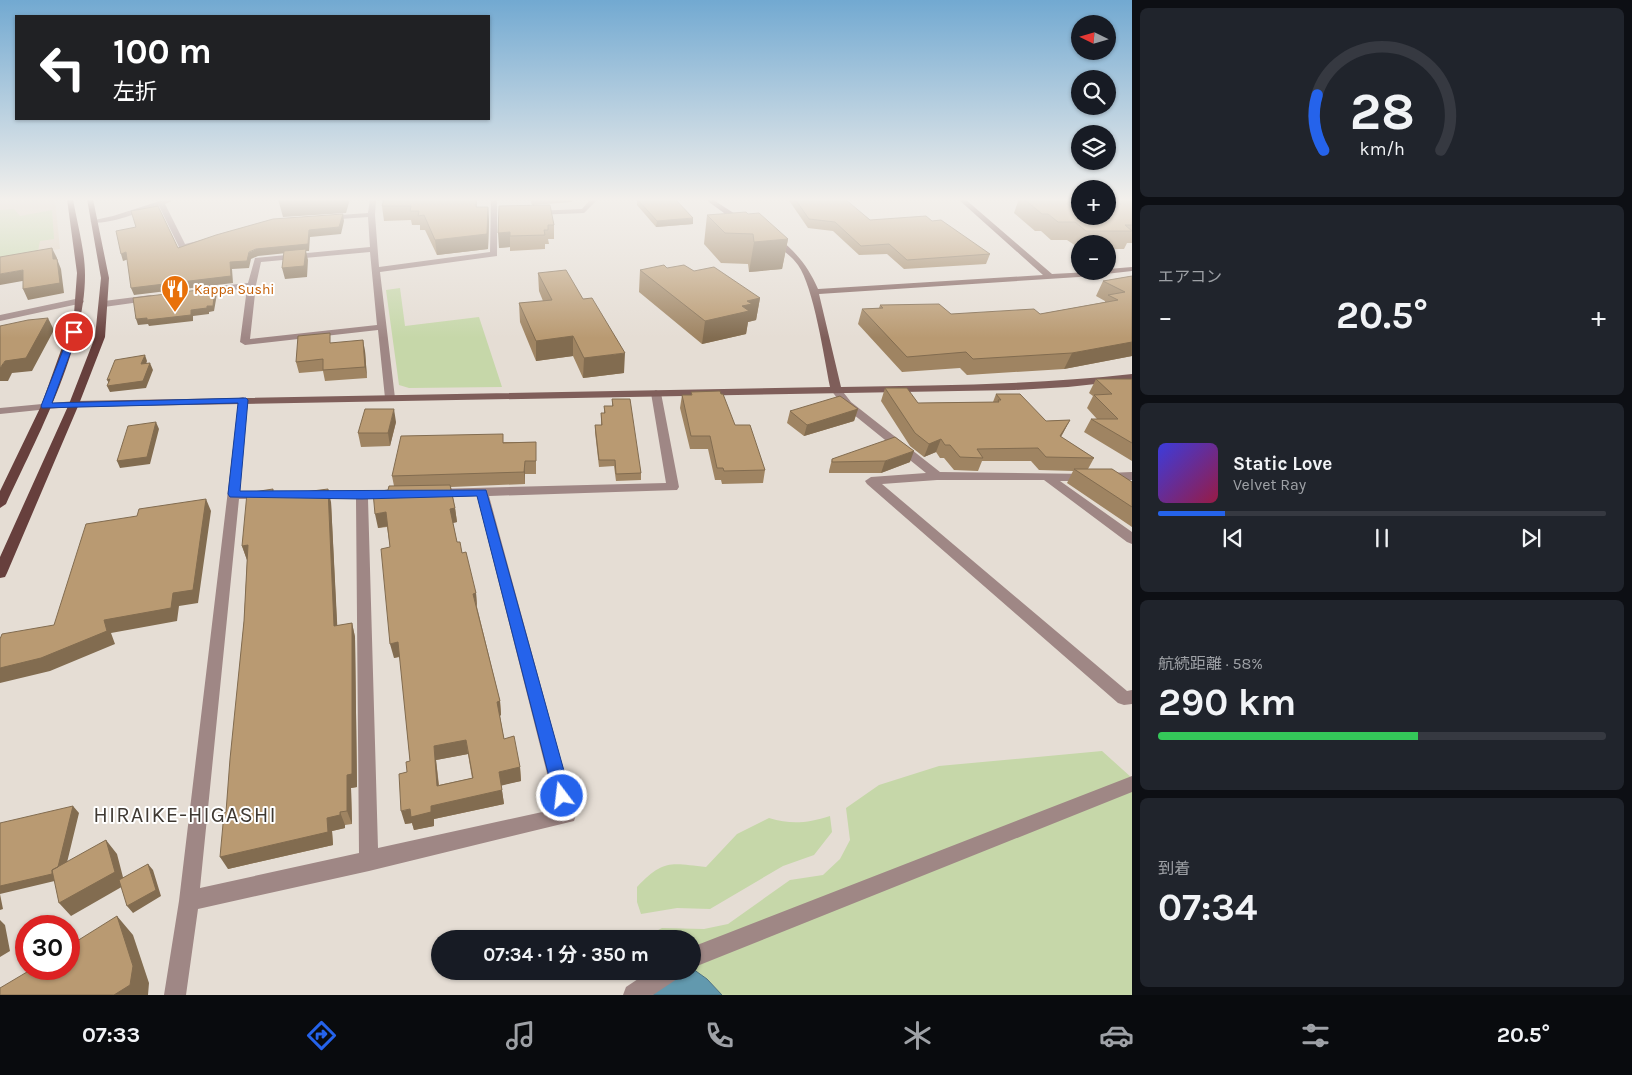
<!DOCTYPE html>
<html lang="ja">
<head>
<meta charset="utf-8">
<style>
	:root { --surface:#171b24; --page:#20242c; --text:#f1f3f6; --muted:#9ea1a6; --line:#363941; --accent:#2563eb }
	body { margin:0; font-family:Karla,"Noto Sans JP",sans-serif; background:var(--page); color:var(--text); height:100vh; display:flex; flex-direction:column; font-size:19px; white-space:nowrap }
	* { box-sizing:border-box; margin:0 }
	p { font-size:16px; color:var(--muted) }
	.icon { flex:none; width:28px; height:28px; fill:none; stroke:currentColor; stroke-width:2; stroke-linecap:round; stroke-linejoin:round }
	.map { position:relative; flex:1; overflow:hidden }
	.sheet { display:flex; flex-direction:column; gap:8px; padding:8px; background:#0d0f14; width:500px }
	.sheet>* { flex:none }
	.banner { position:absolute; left:15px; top:15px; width:475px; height:105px; border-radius:0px; box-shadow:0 1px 4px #0004; background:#202124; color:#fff; overflow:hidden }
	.needle { width:32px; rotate:275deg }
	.tools { position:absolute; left:1071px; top:15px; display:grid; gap:10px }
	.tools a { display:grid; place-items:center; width:45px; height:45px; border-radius:50%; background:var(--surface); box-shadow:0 1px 4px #0004; font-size:25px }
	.speed { position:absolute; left:15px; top:915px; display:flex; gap:10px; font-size:25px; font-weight:700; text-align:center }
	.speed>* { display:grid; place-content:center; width:65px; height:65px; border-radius:50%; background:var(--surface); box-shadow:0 1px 4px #0004; line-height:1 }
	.speed .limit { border:8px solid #d22; background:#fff; color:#111 }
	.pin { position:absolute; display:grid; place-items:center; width:42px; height:42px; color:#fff; margin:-21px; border:2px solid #fff; border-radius:50%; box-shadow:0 1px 5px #0007 }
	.me { position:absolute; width:55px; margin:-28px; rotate:345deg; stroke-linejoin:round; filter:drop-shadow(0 0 4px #0008) }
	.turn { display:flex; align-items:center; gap:18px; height:105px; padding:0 15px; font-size:22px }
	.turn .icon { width:65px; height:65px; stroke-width:2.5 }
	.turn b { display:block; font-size:35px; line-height:42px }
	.big { font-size:38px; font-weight:700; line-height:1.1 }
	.sheet .tile { flex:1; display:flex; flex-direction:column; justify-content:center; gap:8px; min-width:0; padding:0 18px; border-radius:8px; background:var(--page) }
	.sheet .dial { align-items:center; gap:0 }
	.dial svg { height:130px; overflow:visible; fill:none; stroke:var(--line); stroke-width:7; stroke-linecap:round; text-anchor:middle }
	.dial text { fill:var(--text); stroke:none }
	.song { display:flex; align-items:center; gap:15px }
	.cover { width:60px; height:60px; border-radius:8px; background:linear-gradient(135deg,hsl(240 70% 55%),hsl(340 70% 35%)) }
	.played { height:5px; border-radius:2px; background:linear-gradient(90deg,var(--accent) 15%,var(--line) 15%) }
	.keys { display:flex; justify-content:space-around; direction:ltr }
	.heat { display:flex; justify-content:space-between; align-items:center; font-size:28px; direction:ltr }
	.charge { height:8px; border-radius:4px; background:linear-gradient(90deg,#34c759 58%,var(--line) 0) }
	.trip { position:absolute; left:431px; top:930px; width:270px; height:50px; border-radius:25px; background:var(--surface); box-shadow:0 1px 4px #0004; font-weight:700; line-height:50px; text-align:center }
	.tab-bar { display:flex; height:80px; justify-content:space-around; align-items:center; background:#090b0e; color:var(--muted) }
	.tab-bar .icon { width:35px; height:35px }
	.tab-bar .on { color:var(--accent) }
	.tab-bar b { font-size:22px; color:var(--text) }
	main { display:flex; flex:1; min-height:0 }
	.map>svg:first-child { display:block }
	.education { fill:#e1d2c0 }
	.green { fill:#c6d7a9 }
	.water { fill:#6299ae; stroke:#4f7482 }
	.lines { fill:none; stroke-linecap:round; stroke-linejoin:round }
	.street { fill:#9f8785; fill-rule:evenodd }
	.secondary { fill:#7f5e5a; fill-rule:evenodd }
	.primary { fill:#67403d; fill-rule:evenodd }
	.wall { fill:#9f8462; fill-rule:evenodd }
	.shaded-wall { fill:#826c50 }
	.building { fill:#b99a72; stroke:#826c50; fill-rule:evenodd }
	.route { fill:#2563eb; stroke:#184099 }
	.labels { text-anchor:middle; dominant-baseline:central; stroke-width:4; stroke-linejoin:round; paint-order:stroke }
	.far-food-label { font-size:14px; fill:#c56008; stroke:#fff; text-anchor:start }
	.near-quarter-label { font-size:22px; letter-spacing:1px; fill:#3f3932; stroke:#fff }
</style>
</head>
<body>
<main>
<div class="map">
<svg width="1132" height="995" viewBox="0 0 1132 995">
	<rect width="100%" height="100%" fill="#e5ddd4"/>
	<path class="education" d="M 0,199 L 55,199 L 60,249 L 36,253 L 0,264 Z"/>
	<path class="green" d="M 14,209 L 20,216 L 52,210 L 54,239 L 40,241 L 38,251 L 0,260 L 0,210 Z
		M 400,288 L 405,326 L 479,317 L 502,387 L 409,388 L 399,385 L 386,290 Z
		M 1102,751 L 1132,778 L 1132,995 L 722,995 L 707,979 L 693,969 L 692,939 L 641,939 L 662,928 L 704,929 L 728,924 L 790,880 L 823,875 L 840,859 L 850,840 L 846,808 L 879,785 L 939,766 Z
		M 830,816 L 832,832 L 814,855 L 783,866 L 710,909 L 677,908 L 641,914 L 637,902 L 637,887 C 663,859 671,863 706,867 L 737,834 L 769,818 C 792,825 807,823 830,816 Z"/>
	<path class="water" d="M 693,969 L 707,979 L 722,995 L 634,995 L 669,971 L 692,971 Z"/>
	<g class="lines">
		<path class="street" d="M 166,199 L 176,199 L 165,204 L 185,244 L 202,240 L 202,244 L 180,249 L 159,206 C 145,210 102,228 90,221 L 113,216 Z
			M 370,199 L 376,199 L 375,215 L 379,267 L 490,252 L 491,199 L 497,199 L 497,256 L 380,272 L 395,398 L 390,401 L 385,398 L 378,330 L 245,345 L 240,342 L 247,288 L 200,294 L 196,291 L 200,288 L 248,283 L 255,258 L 370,247 L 368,217 L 326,220 L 322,218 L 326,216 L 368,213 ZM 370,252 L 377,325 L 250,339 L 256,285 L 261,262 Z
			M 591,199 L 598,199 L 584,213 L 535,215 L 531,213 L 535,211 L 582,209 Z
			M 151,295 L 155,298 L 154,300 L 104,307 L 100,304 L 104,301 Z
			M 80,298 L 84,301 L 83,303 L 0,321 L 0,315 Z
			M 836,387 L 840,388 L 851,402 L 940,472 L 1091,474 L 1093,477 L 1091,480 L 1087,481 L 1060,481 L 1132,532 L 1132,544 L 1127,542 L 1044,480 L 937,480 L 882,484 L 1127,691 L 1132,690 L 1132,704 L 1124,705 L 1118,703 L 867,484 L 865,481 L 871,477 L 926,473 L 843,406 L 831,390 Z
			M 656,390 L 661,393 L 679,487 L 677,490 L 489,496 L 576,815 L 574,821 L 369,871 L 198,909 L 186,995 L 164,995 L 179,901 L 239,398 L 243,397 L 248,400 L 239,491 L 389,491 L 395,495 L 389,499 L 368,499 L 378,848 L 556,809 L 477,496 L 436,497 L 430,493 L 436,489 L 666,483 L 651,393 ZM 239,499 L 356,499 L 359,853 L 200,888 Z
			M 74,401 L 79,404 L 78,406 L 0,414 L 0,408 Z
			M 1132,472 L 1132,480 L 1107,481 L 1101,477 L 1107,473 Z
			M 1132,776 L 1132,792 L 692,968 L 692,947 Z
			M 650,971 L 680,971 L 677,979 L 653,995 L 623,995 L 626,987 Z"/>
		<path class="secondary" d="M 705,199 L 712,199 L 746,221 L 739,223 L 728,216 Z
			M 958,199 L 965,199 L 1052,274 L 1108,271 L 1108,269 L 1132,267 L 1132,271 L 1079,277 L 819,294 L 841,387 C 938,385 1035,385 1132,374 L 1132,380 L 1068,387 L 1014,390 L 74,407 L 69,404 L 74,401 L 830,387 C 824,357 814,288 798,265 C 790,254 779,248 770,239 L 777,237 C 796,252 808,266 818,289 L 1043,275 Z"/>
		<path class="primary" d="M 67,199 L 73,199 C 77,223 85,250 85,275 C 85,349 37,437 6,504 L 0,508 L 0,491 L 41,406 L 74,314 L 77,273 Z
			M 87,199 L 93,199 L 109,278 L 105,337 L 79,404 L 7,573 L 5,577 L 0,578 L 0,557 L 69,404 L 95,337 L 101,278 Z"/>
	</g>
	<path class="wall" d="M 384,199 L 477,199 L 477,207 L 488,207 L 489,221 L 488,249 L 437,255 L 425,230 L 420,230 L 420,225 L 412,225 L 411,220 L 384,221 L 382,206 Z
		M 530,199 L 572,199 L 572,202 L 532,205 Z
		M 637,199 L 693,224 L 656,227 L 637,205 Z
		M 788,199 L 845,199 L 870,220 L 932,221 L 990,254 L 986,264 L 904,269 L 887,254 L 859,255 L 833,231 L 808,228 Z
		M 1019,199 L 1132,199 L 1132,243 L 1127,243 L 1124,249 L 1108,249 L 1108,244 L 1080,244 L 1080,248 L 1079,248 L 1067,240 L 1051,240 L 1041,231 L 1035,231 L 1014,213 Z
		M 499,206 L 554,225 L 554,239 L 548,239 L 549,244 L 545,244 L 545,249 L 510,251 L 510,247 L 499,248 Z
		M 748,214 L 788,239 L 782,269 L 749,272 L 748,264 L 721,263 L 704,244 L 707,215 Z
		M 667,268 L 694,271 L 760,298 L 756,320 L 748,322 L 746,334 L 702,344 L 639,292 L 640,270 Z
		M 538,273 L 624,373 L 583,378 L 573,356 L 536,361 L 520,322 L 519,303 L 543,301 L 539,291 Z
		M 1132,276 L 1132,356 L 1064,369 L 967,375 L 960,368 L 902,372 L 858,324 L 862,309 L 879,308 L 880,305 L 951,314 L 1040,314 L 1105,302 L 1105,301 L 1096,296 L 1103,281 Z
		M 332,343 L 365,351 L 367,378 L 325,381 L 323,371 L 299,373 L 296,362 Z
		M 1096,379 L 1132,379 L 1132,461 L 1084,432 L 1091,419 L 1097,419 L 1087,408 L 1093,396 L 1089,393 Z
		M 885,388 L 918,403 L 993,402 L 996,394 L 1046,421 L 1070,420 L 1061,437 L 1094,458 L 1088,469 L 1132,482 L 1132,527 L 1067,483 L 1073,471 L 1039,470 L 1031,461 L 982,461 L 978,471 L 954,470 L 944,458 L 940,458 L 936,452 L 924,457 L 910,446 L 881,401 Z
		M 691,392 L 735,425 L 765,470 L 763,483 L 722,484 L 721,480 L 715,480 L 708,449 L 690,449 L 680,408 L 682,395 L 691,395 Z
		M 612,399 L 641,473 L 641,480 L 616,481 L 614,466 L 599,467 L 595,432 L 595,425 L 601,425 L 601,413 L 604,413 L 604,406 L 612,406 Z
		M 858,409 L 854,421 L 804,436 L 787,423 L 790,411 Z
		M 396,422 L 390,446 L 361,447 L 358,433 Z
		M 504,442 L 536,442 L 536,474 L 525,474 L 525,484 L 451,487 L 455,508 L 457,522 L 453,523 L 457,542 L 462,553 L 476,593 L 477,607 L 500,701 L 501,715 L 500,716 L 504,739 L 520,767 L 521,781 L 501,785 L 504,804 L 434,819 L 434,826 L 414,830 L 412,823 L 405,824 L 407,772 L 410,761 L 400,657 L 394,658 L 390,547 L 387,527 L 378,528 L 394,486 L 392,476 ZM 468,754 L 472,778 L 439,785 L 436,760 Z
		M 832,459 L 910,462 L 881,473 L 829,473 L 829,471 Z
		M 275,495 L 331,502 L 337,626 L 352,623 L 355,637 L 357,787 L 351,788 L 352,824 L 345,825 L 345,828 L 332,831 L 333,845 L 228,869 L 226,812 L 244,621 L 247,560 L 242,546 Z"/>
	<path class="shaded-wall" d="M 278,199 L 350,199 L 346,213 L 283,217 Z
		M 488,207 L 489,221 L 488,249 L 437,255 L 435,240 Z
		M 343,214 L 344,221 L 341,234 L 310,237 L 309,251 L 306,251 L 308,260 L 307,277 L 285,279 L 282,268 L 306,251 L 258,256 L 251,259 L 249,268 L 232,269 L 233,283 L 134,295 L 131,288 L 230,262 L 256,249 L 309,230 Z
		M 693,218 L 693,224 L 656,227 L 657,221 Z
		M 510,232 L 510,247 L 499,248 L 498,233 Z
		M 788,239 L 782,269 L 749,272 L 754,242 Z
		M 52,248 L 57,258 L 58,269 L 53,259 Z
		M 126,252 L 129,259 L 123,261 L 121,254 Z
		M 57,259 L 61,269 L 64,293 L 28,300 L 23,289 Z
		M 23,270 L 28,280 L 0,285 L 0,274 Z
		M 215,288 L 217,294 L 214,311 L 209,312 L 209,314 L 193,316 L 193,321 L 149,326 L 148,324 L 138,325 L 136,319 L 191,310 L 207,306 Z
		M 760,298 L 756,320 L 748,322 L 746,334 L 702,344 L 705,321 L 742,306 L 747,301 Z
		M 48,318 L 54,330 L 32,371 L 12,373 L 8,381 L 0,381 L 0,368 L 5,361 Z
		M 573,336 L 573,356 L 536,361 L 536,341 Z
		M 363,340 L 365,351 L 367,378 L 365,367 Z
		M 1132,342 L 1132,356 L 1064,369 L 1072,353 Z
		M 625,353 L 624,373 L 583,378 L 584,358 Z
		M 145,355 L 147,361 L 144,371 L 141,364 Z
		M 150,363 L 153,370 L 146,388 L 110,392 L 107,386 L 110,385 L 107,380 Z
		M 394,409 L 396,422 L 390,446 L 388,433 Z
		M 858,409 L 854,421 L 804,436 L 807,425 Z
		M 1070,420 L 1063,433 L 1053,449 L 1060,436 Z
		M 156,422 L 159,429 L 150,464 L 120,468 L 117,461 Z
		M 941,439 L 936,452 L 924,457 L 929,444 Z
		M 914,451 L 910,462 L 881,473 L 885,461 Z
		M 525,461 L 525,484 L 524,472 Z
		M 328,489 L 331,502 L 338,640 L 334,626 Z
		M 206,499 L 211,511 L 198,603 L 179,606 L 177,621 L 111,633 L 115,644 L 50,671 L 0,683 L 0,668 L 104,620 L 173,593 Z
		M 455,508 L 457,522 L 452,523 L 450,509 Z
		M 386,512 L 388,526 L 378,528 L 375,514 Z
		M 248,545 L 247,560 L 242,546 Z
		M 476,593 L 477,607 L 473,594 Z
		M 352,623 L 355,637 L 357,787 L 351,788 L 352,824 L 347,811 L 347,775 Z
		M 398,642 L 401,656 L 394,658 L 390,644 Z
		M 500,701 L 501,715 L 498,716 L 497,702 Z
		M 466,740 L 468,754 L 436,760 L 440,799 L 437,786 L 434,746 Z
		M 520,767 L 521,781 L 500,786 L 499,772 Z
		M 502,790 L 504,804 L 434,819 L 434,826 L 414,830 L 412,823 L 405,824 L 401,811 L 431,806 Z
		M 73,806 L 79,813 L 63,879 L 0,894 L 3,909 L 0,910 L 0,886 Z
		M 340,812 L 345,825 L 345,828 L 332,831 L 333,845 L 228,869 L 220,857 L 327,818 Z
		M 106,840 L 117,854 L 125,885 L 71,916 L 59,903 Z
		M 148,864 L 153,870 L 161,896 L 133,913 L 127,906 Z
		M 117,916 L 133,935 L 149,983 L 148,995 L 114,995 Z
		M 0,920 L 5,925 L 10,951 L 0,957 Z"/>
	<path class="building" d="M 384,199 L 476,199 L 476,207 L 488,207 L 487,234 L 435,240 L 424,215 L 418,216 L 419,211 L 410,211 L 411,206 L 382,206 Z
		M 637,199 L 675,199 L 693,218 L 657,221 Z
		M 795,199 L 845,199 L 870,220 L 926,216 L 932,221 L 941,220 L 990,254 L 907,260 L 889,244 L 861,246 L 835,222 L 809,219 Z
		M 1024,199 L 1080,199 L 1080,216 L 1108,216 L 1108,199 L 1132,199 L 1132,225 L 1125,225 L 1132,231 L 1086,231 L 1075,222 L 1058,222 L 1048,214 L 1042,214 Z
		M 550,205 L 554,225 L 548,225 L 548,230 L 544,230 L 545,235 L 510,236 L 510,232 L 498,233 L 499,206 Z
		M 158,206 L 178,248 L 216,235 L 273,219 L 343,214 L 339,227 L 309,230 L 308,244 L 256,249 L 249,252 L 247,261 L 230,262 L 231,276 L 131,288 L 126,252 L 121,254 L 116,231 L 136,227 L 131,211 Z
		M 746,212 L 748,214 L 759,213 L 788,239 L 754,242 L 753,234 L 725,233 L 707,215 Z
		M 52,248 L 53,259 L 57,259 L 60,283 L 23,289 L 23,270 L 0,274 L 0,257 Z
		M 306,249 L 304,266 L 282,268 L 284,251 Z
		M 664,265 L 667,268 L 684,265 L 694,271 L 714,267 L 760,298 L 747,301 L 752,304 L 742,306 L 749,311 L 705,321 L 640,270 Z
		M 566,270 L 583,299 L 592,298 L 625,353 L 584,358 L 573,336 L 536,341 L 519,303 L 552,300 L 538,273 Z
		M 1132,276 L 1132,342 L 1072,353 L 973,359 L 966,352 L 907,357 L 862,309 L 883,308 L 880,305 L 939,304 L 951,314 L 1034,309 L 1040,314 L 1118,300 L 1108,295 L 1125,292 L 1103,281 Z
		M 215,288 L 213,306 L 207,306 L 207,308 L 191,310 L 191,315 L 147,320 L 147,318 L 136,319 L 133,298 Z
		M 48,318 L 26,358 L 5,361 L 0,368 L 0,326 L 28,320 Z
		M 330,333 L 330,343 L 363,340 L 365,367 L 323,370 L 323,359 L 296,362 L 298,336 Z
		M 145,355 L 141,364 L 150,363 L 143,381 L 107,386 L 110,379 L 107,380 L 115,360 Z
		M 1096,379 L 1132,379 L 1132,443 L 1091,419 L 1118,419 L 1094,395 L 1112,394 Z
		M 885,388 L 907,388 L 918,403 L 999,402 L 998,400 L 1001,400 L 996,394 L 1020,394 L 1046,421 L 1070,420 L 1060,436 L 1094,458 L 1046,457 L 1038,448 L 977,449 L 983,458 L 960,457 L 950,445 L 945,445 L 941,439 L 929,444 L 915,433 Z
		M 720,391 L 721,394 L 723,394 L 735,425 L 750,425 L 765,470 L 724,471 L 723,468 L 717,468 L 710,436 L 691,436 L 682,395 L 692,395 L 691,392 Z
		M 840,396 L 858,409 L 807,425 L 790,411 Z
		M 612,399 L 630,399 L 641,473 L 616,474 L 615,460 L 599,460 L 595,425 L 602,425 L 601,413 L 605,413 L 604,406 L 613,406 Z
		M 365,409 L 394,409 L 388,433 L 358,433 Z
		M 156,422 L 147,457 L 117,461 L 128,426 Z
		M 503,434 L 503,443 L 536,442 L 536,461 L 525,461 L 524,472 L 392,476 L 401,436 Z
		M 895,437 L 914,451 L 885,461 L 832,462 L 832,459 Z
		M 1074,469 L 1112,469 L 1132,482 L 1132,507 Z
		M 450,485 L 455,508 L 450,509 L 457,542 L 460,542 L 462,553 L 466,552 L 476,593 L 473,594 L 500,701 L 497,702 L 504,739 L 514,736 L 520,767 L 499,772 L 502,790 L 431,806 L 431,812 L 411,817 L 410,809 L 401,811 L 399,774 L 407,772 L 406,762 L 410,761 L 398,642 L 390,644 L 381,549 L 390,547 L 386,512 L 375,514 L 373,492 L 388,490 L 389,486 ZM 466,740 L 473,778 L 437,786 L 434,746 Z
		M 273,489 L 273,496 L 328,489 L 334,626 L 352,623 L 352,774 L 347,775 L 347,811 L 340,812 L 340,815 L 327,818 L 328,832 L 220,857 L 224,813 L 226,812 L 230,759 L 244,621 L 248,545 L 242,546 L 247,493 Z
		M 206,499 L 193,590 L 173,593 L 171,608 L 104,620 L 107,631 L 41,658 L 0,668 L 0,639 L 2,634 L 54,625 L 86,524 L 137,516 L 139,509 Z
		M 73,806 L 58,867 L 52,870 L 52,874 L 0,886 L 0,823 Z
		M 106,840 L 115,872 L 59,903 L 52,870 Z
		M 148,864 L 156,890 L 127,906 L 119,880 Z
		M 117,916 L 133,966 L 130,985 L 114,995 L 0,995 L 0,988 L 32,969 L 69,969 L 69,946 Z"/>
	<linearGradient id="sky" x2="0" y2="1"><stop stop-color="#72a9d1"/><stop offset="0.59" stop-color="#f3f0ec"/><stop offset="1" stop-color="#f3f0ec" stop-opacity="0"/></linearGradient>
	<rect width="1132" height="338" fill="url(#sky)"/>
	<path class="route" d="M 71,330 L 78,332 L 52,403 L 246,398 L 248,400 L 240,491 L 486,490 L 571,796 L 568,802 L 562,804 L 556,802 L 554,796 L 477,496 L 362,499 L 230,497 L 228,494 L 238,403 L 42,408 L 41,406 Z"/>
	<defs>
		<symbol id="restaurant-pin" viewBox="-11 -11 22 30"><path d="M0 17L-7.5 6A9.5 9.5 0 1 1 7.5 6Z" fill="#e8710a" stroke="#fff"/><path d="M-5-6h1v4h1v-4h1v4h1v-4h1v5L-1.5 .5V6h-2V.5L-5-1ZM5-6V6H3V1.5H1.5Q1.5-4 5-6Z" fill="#fff"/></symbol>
	</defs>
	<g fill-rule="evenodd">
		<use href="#restaurant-pin" x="159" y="273" width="32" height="43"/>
	</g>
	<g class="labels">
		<g class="far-food-label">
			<text x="194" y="289">Kappa Sushi</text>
		</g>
		<g class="near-quarter-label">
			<text x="185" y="815">HIRAIKE-HIGASHI</text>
		</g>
	</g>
</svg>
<div class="tools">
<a><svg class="needle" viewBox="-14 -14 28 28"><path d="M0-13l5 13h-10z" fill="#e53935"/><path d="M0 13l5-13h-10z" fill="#9ea1a6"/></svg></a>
<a><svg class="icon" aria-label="search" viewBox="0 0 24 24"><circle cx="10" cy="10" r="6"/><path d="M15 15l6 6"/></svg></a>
<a><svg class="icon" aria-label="layers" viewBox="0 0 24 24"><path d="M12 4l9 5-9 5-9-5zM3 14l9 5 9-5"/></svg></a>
<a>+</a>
<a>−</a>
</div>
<div class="speed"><div class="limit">30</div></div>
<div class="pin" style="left:74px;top:332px;background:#d93025"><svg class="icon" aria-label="arrive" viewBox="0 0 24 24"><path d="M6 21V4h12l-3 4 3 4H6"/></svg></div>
<svg class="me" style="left:562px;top:796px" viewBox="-20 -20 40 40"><circle r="17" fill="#2563eb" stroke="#fff" stroke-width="3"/><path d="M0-11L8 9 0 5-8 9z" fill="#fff"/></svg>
<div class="trip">07:34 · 1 分 · 350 m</div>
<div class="banner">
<div class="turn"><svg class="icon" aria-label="left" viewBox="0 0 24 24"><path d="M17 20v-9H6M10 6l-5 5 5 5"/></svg><div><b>100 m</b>左折</div></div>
</div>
</div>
<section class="sheet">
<div class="tile dial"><svg viewBox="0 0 100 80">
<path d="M14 69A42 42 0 1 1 86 69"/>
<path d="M14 69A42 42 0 0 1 10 35" stroke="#2563eb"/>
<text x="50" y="56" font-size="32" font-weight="700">28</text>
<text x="50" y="72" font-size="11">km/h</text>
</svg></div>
<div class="tile"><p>エアコン</p>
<div class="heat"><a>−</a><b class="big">20.5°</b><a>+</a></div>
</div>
<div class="tile">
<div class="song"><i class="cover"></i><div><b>Static Love</b><p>Velvet Ray</p></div></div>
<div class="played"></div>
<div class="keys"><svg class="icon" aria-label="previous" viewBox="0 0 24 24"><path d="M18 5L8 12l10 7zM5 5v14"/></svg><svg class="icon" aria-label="pause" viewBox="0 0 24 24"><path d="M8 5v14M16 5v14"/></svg><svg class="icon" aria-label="next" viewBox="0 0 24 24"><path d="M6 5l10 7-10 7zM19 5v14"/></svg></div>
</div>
<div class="tile"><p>航続距離 · 58%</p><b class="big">290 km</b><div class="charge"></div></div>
<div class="tile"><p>到着</p><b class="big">07:34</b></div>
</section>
</main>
<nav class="tab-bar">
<b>07:33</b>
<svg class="icon on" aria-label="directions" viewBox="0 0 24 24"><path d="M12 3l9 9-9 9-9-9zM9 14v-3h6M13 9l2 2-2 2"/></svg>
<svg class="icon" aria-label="music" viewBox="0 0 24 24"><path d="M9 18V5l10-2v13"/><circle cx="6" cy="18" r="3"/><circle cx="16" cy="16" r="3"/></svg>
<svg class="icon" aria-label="phone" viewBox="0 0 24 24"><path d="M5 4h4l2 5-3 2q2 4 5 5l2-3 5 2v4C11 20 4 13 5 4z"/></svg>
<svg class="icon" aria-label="climate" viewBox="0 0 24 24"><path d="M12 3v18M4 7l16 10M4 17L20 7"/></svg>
<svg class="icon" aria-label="car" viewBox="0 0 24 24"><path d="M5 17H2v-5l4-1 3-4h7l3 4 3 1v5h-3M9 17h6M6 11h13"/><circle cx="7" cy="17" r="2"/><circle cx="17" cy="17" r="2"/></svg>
<svg class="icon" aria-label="filters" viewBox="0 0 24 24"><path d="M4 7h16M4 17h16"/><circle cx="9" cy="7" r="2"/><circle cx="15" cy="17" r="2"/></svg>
<b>20.5°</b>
</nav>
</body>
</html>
